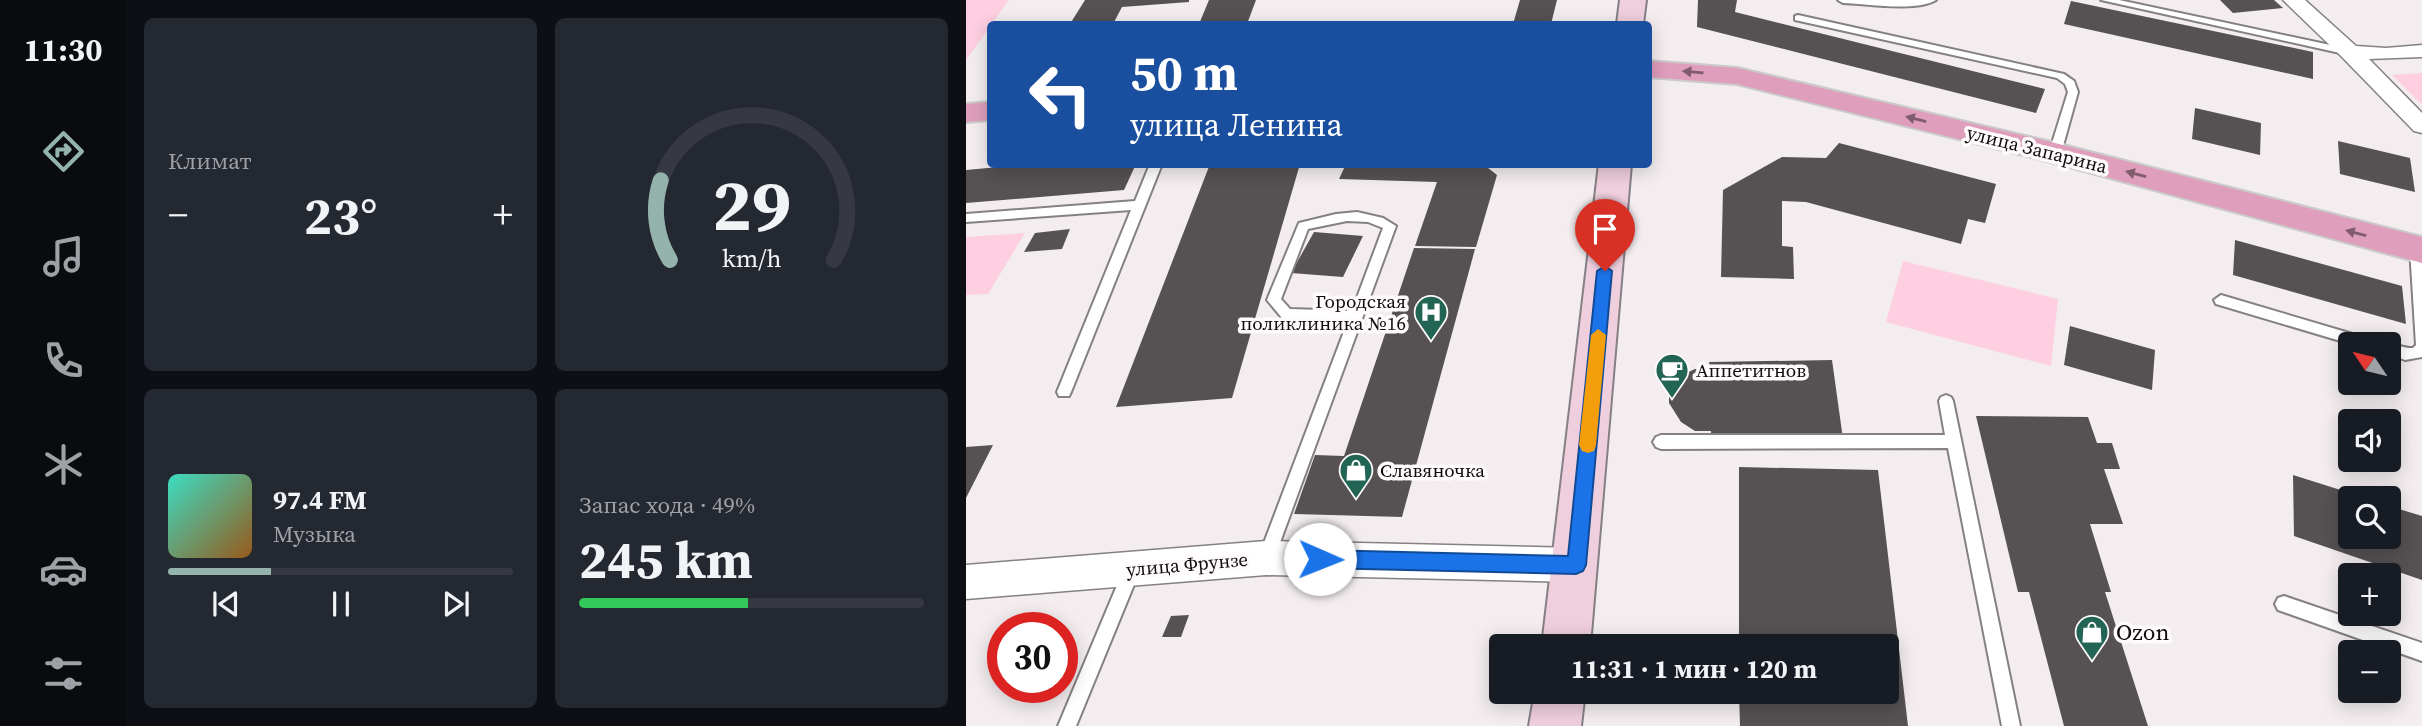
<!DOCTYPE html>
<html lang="ru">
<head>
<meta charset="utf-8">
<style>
	:root { --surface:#171b24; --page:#242831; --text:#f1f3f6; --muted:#9ea1a6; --line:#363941; --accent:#94b3ad }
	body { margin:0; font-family:"Source Serif 4",serif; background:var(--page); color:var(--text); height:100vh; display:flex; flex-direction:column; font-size:26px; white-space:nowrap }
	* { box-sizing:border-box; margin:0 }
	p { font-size:23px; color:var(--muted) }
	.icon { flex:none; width:38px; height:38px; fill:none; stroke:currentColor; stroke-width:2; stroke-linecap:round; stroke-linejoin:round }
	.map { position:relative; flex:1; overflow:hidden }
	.side { display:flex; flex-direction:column; gap:18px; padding:18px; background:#0d0f14; width:840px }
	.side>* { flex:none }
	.guide { position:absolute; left:21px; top:21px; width:665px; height:147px; border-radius:7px; box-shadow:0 4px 18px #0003; background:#1a4fa0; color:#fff; overflow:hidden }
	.needle { width:46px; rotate:305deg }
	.fabs { position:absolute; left:1372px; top:332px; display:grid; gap:14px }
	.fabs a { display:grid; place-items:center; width:63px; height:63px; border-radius:7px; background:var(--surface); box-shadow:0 4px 18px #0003; font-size:35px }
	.speed { position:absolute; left:21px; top:612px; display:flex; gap:14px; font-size:35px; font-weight:700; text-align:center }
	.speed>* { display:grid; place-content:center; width:91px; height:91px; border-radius:50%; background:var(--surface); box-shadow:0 4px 18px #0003; line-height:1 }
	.speed .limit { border:10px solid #d22; background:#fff; color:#111 }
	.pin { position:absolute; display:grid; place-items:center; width:60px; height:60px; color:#fff; margin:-72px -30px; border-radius:50% 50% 50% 0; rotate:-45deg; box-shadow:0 0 7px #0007 }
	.pin .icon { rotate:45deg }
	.me { position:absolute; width:77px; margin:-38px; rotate:91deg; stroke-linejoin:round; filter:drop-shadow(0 0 5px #0008) }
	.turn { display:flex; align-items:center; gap:24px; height:147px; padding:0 28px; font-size:32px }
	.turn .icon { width:91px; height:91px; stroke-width:2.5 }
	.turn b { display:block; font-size:49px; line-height:60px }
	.big { font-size:52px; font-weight:700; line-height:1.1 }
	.side .card { flex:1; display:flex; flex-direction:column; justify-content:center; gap:10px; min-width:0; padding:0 24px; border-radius:10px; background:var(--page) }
	.side .dial { align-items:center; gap:0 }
	.dial svg { height:182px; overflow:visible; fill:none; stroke:var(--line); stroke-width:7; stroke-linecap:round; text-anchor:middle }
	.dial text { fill:var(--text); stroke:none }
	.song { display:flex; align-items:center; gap:21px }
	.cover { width:84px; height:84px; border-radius:10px; background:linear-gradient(135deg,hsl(170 70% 55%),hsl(30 70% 35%)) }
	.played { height:7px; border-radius:4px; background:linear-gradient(90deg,var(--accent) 30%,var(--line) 30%) }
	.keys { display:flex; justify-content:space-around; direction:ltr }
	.heat { display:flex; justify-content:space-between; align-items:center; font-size:38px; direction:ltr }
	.charge { height:10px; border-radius:5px; background:linear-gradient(90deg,#34c759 49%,var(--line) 0) }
	.side .tiles { flex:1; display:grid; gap:18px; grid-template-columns:repeat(2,1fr) }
	.trip { position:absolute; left:523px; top:634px; width:410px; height:70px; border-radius:7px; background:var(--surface); box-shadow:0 4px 18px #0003; font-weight:700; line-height:70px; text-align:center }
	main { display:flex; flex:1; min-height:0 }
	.tab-bar { display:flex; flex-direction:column; width:126px; justify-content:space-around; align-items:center; background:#090b0e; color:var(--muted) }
	.tab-bar .icon { width:49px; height:49px }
	.tab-bar .active { color:var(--accent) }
	.tab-bar b { font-size:32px; color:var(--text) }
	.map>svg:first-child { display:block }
	.green { fill:#fdcfe1 }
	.building { fill:#565153 }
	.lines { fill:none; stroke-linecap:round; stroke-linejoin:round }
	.lane-casing { stroke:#858082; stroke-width:4 }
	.street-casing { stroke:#858082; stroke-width:3 }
	.secondary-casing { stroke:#858082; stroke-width:4 }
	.primary-casing { stroke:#cacaca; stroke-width:4 }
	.lane { fill:#fff; fill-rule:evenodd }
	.street { fill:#fff; fill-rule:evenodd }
	.secondary { fill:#efcedd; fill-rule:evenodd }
	.primary { fill:#df9ebc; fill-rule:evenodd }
	.oneway { fill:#815c6d }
	.route { fill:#1a73e8; stroke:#114b97; stroke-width:2 }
	.slow { fill:#f59e0b }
	.labels { text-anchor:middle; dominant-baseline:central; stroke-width:7; stroke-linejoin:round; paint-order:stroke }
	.street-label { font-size:19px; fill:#0e0c0d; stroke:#fffbfc }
	.poi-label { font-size:19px; fill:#0e0c0d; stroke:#fffbfc; text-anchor:start }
	.near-poi-label { font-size:23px; fill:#0e0c0d; stroke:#fffbfc; text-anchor:start }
</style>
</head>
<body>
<main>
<nav class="tab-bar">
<b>11:30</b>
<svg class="icon active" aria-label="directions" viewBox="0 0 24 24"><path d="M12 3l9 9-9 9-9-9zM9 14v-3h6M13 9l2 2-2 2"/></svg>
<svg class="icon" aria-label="music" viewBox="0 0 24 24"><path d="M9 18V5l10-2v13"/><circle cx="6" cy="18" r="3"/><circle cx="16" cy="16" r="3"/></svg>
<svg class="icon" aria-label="phone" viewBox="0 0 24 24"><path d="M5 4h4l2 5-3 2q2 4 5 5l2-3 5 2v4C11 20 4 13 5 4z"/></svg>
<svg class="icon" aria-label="climate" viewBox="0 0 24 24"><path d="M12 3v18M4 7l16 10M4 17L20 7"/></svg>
<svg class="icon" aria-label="car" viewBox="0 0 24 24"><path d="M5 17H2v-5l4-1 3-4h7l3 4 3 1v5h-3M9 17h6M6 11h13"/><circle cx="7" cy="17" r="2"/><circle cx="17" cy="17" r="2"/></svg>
<svg class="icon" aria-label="filters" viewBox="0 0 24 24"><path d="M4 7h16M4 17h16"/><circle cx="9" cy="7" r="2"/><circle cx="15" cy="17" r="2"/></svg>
</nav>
<section class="side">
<div class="tiles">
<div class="card"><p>Климат</p>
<div class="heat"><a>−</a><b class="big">23°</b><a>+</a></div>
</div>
<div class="card dial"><svg viewBox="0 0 100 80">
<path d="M14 69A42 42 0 1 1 86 69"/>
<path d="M14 69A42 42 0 0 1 10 34" stroke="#94b3ad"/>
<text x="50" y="56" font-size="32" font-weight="700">29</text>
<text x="50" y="72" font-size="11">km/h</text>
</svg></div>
<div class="card">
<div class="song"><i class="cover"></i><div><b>97.4 FM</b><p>Музыка</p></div></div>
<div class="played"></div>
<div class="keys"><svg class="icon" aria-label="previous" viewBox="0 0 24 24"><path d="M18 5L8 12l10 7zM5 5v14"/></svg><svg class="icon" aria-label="pause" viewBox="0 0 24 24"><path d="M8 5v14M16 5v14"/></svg><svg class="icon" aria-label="next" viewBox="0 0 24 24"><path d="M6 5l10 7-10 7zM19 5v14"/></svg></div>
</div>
<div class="card"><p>Запас хода · 49%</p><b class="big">245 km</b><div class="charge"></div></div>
</div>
</section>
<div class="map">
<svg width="1456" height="726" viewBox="0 0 1456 726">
	<rect width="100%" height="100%" fill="#f3edef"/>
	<path class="green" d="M 0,0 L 43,0 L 0,60 Z
		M 1456,73 L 1456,105 L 1426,75 Z
		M 59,233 L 22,294 L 0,295 L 0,237 Z
		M 937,261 L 1092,299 L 1085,366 L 920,322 Z"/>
	<path class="building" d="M 119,0 L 223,0 L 223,2 L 156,7 L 147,24 L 104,24 Z
		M 243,0 L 290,0 L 281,24 L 233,24 Z
		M 554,0 L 591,0 L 585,24 L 547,24 Z
		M 732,0 L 771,0 L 769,12 L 1079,89 L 1070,113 L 731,27 Z
		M 1254,0 L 1308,0 L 1317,8 L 1267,13 Z
		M 1105,1 L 1347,52 L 1347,79 L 1098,24 Z
		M 1229,108 L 1295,123 L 1294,155 L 1226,139 Z
		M 1372,141 L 1444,158 L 1449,192 L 1374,174 Z
		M 873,143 L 1030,184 L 1019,223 L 1002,219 L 995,244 L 840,202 L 816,201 L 816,246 L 827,247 L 828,279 L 755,277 L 757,190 L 816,157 L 860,158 Z
		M 64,164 L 170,164 L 158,190 L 0,203 L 0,170 Z
		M 244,164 L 334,164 L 266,398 L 150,407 Z
		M 380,164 L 517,164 L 531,175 L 510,247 L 449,246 L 471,182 L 373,179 Z
		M 104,229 L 96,249 L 58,252 L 69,233 Z
		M 348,232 L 397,236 L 377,277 L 325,273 Z
		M 1269,240 L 1436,286 L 1440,324 L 1267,275 Z
		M 448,248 L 509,249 L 436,517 L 328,514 L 349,455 L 378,456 Z
		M 1104,326 L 1189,350 L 1186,390 L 1098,365 Z
		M 866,360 L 877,439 L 745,440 L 745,431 L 729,431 L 715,422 L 703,403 L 703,395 L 716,375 L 729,369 L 744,369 L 743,362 Z
		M 1010,416 L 1122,417 L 1131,443 L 1146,443 L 1154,469 L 1138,469 L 1157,524 L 1124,524 L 1145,592 L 1139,592 L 1182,726 L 1098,726 L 1063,592 L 1052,592 Z
		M 27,445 L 0,498 L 0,447 Z
		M 773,467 L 912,470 L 942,726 L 774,726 L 773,691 L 920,691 L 920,646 L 773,646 Z
		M 1327,475 L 1400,498 L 1384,499 L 1384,537 L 1423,537 L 1423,506 L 1456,516 L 1456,580 L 1328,536 Z
		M 223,615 L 215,637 L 196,637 L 205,616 Z"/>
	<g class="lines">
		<defs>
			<path id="lane" d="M 872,0 L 970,0 C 950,12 901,4 877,3 Z
				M 1135,0 L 1153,0 L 1383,49 L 1388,52 L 1383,55 Z
				M 832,15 L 1098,74 L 1108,81 L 1112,92 L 1095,153 L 1089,157 L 1083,153 L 1102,92 L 1099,84 L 1091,78 L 829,20 L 829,16 Z
				M 184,164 L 196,164 L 105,392 L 103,396 L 93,396 L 91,392 L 165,210 L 0,222 L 0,214 L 169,201 Z
				M 391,212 L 417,218 L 430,226 L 309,556 L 307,562 L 301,564 L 295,562 L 293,556 L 382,321 L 321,319 L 316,318 L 301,300 L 333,223 L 370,214 ZM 381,221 L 402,222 L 417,228 L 386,311 L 324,309 L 315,299 L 342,229 Z
				M 1450,243 L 1456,248 L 1456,357 L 1439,360 L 1423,354 L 1423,345 L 1419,345 C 1428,342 1438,349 1447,348 L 1450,345 L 1444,248 Z
				M 1255,295 L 1407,340 L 1414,345 L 1388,345 L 1250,304 L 1248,300 Z
				M 980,395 L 985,397 L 987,401 L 1054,726 L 1036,726 L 982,448 L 695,449 L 690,447 L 687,442 L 690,437 L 695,435 L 979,435 L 973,401 L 975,397 Z
				M 166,562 L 172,564 L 174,570 L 110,726 L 92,726 L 160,564 Z
				M 1318,596 L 1456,643 L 1456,661 L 1312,610 L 1309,604 L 1312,598 Z"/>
			<path id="street" d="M 1317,0 L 1339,0 L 1390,46 L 1420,48 L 1456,45 L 1456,57 L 1403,59 L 1456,113 L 1456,133 L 1448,131 L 1376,57 Z
				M 300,541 L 610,548 L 622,553 L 628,565 L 622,577 L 610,582 L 300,575 L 0,599 L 0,565 Z"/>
			<path id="secondary" d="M 654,0 L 680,0 L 677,24 L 651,24 Z
				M 633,164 L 665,164 L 624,646 L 576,646 Z
				M 569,691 L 619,691 L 615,726 L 563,726 Z"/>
			<path id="primary" d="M 682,61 L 771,68 L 1089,143 L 1456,237 L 1456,263 L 1089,163 L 771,84 L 682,77 Z
				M 24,102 L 24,120 L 0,122 L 0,104 Z"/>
		</defs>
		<use href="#lane" class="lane-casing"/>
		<use href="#street" class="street-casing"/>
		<use href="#secondary" class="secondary-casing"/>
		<use href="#primary" class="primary-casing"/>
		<use href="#lane" class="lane"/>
		<use href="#street" class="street"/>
		<use href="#secondary" class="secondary"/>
		<use href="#primary" class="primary"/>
	</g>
	<defs><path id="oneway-solid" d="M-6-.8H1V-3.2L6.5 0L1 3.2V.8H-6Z" transform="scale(1.75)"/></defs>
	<g class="oneway">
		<use href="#oneway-solid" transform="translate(727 72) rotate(-175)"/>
		<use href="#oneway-solid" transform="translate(950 119) rotate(-166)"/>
		<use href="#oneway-solid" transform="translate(1170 174) rotate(-165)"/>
		<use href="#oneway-solid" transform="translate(1390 233) rotate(-165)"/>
	</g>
	<path class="route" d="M 639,266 L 646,271 L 620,565 L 617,571 L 610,574 L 354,568 L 348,565 L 345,559 L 348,553 L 354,550 L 602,556 L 631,271 Z"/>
	<path class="slow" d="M 632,329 L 640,335 L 630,445 L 628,451 L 622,453 L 616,451 L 613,445 L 625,335 Z"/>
	<defs>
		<symbol id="hospital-pin" viewBox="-11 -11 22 30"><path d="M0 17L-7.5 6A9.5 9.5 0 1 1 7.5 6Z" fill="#236554" stroke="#fffbfc"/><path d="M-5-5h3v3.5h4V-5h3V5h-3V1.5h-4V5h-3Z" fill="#fff"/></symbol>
		<symbol id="cafe-pin" viewBox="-11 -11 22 30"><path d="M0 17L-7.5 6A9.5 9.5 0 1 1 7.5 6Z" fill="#236554" stroke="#fffbfc"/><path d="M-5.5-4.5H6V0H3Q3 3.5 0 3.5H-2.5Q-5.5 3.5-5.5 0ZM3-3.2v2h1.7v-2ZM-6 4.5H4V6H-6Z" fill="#fff"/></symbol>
		<symbol id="shop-pin" viewBox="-11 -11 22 30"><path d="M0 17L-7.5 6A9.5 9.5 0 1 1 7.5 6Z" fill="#236554" stroke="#fffbfc"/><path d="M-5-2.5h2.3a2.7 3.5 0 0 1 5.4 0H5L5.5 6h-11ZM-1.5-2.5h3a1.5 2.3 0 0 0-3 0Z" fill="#fff"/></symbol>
	</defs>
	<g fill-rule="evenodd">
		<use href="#hospital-pin" x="446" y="293" width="38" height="52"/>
		<use href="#cafe-pin" x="687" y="351" width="38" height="52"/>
		<use href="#shop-pin" x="371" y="451" width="38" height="52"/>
		<use href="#shop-pin" x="1107" y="613" width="38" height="52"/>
	</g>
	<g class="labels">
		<g class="street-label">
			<text transform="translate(1071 149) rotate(14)">улица Запарина</text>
			<text transform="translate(221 564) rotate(-5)">улица Фрунзе</text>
		</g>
		<g class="poi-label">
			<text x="440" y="301" text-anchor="end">Городская<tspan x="440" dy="22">поликлиника №16</tspan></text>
			<text x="730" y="370">Аппетитнов</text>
			<text x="414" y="470">Славяночка</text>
		</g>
		<g class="near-poi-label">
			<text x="1150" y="632">Ozon</text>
		</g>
	</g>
</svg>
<div class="fabs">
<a><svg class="needle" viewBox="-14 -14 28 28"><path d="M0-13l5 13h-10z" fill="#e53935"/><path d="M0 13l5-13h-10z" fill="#9ea1a6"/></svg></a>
<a><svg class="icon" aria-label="sound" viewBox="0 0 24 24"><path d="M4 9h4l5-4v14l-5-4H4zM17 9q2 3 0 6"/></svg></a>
<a><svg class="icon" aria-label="search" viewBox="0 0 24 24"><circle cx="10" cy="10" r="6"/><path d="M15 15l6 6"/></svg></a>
<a>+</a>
<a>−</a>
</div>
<div class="speed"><div class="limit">30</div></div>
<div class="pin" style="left:639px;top:271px;background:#d93025"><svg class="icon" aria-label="arrive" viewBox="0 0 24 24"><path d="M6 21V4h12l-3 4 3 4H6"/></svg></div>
<svg class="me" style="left:354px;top:559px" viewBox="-20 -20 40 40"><circle r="19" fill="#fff"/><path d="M0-13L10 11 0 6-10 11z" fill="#1a73e8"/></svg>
<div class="trip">11:31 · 1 мин · 120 m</div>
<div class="guide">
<div class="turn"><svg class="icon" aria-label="left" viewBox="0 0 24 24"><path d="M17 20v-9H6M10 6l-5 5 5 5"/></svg><div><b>50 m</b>улица Ленина</div></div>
</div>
</div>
</main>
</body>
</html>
